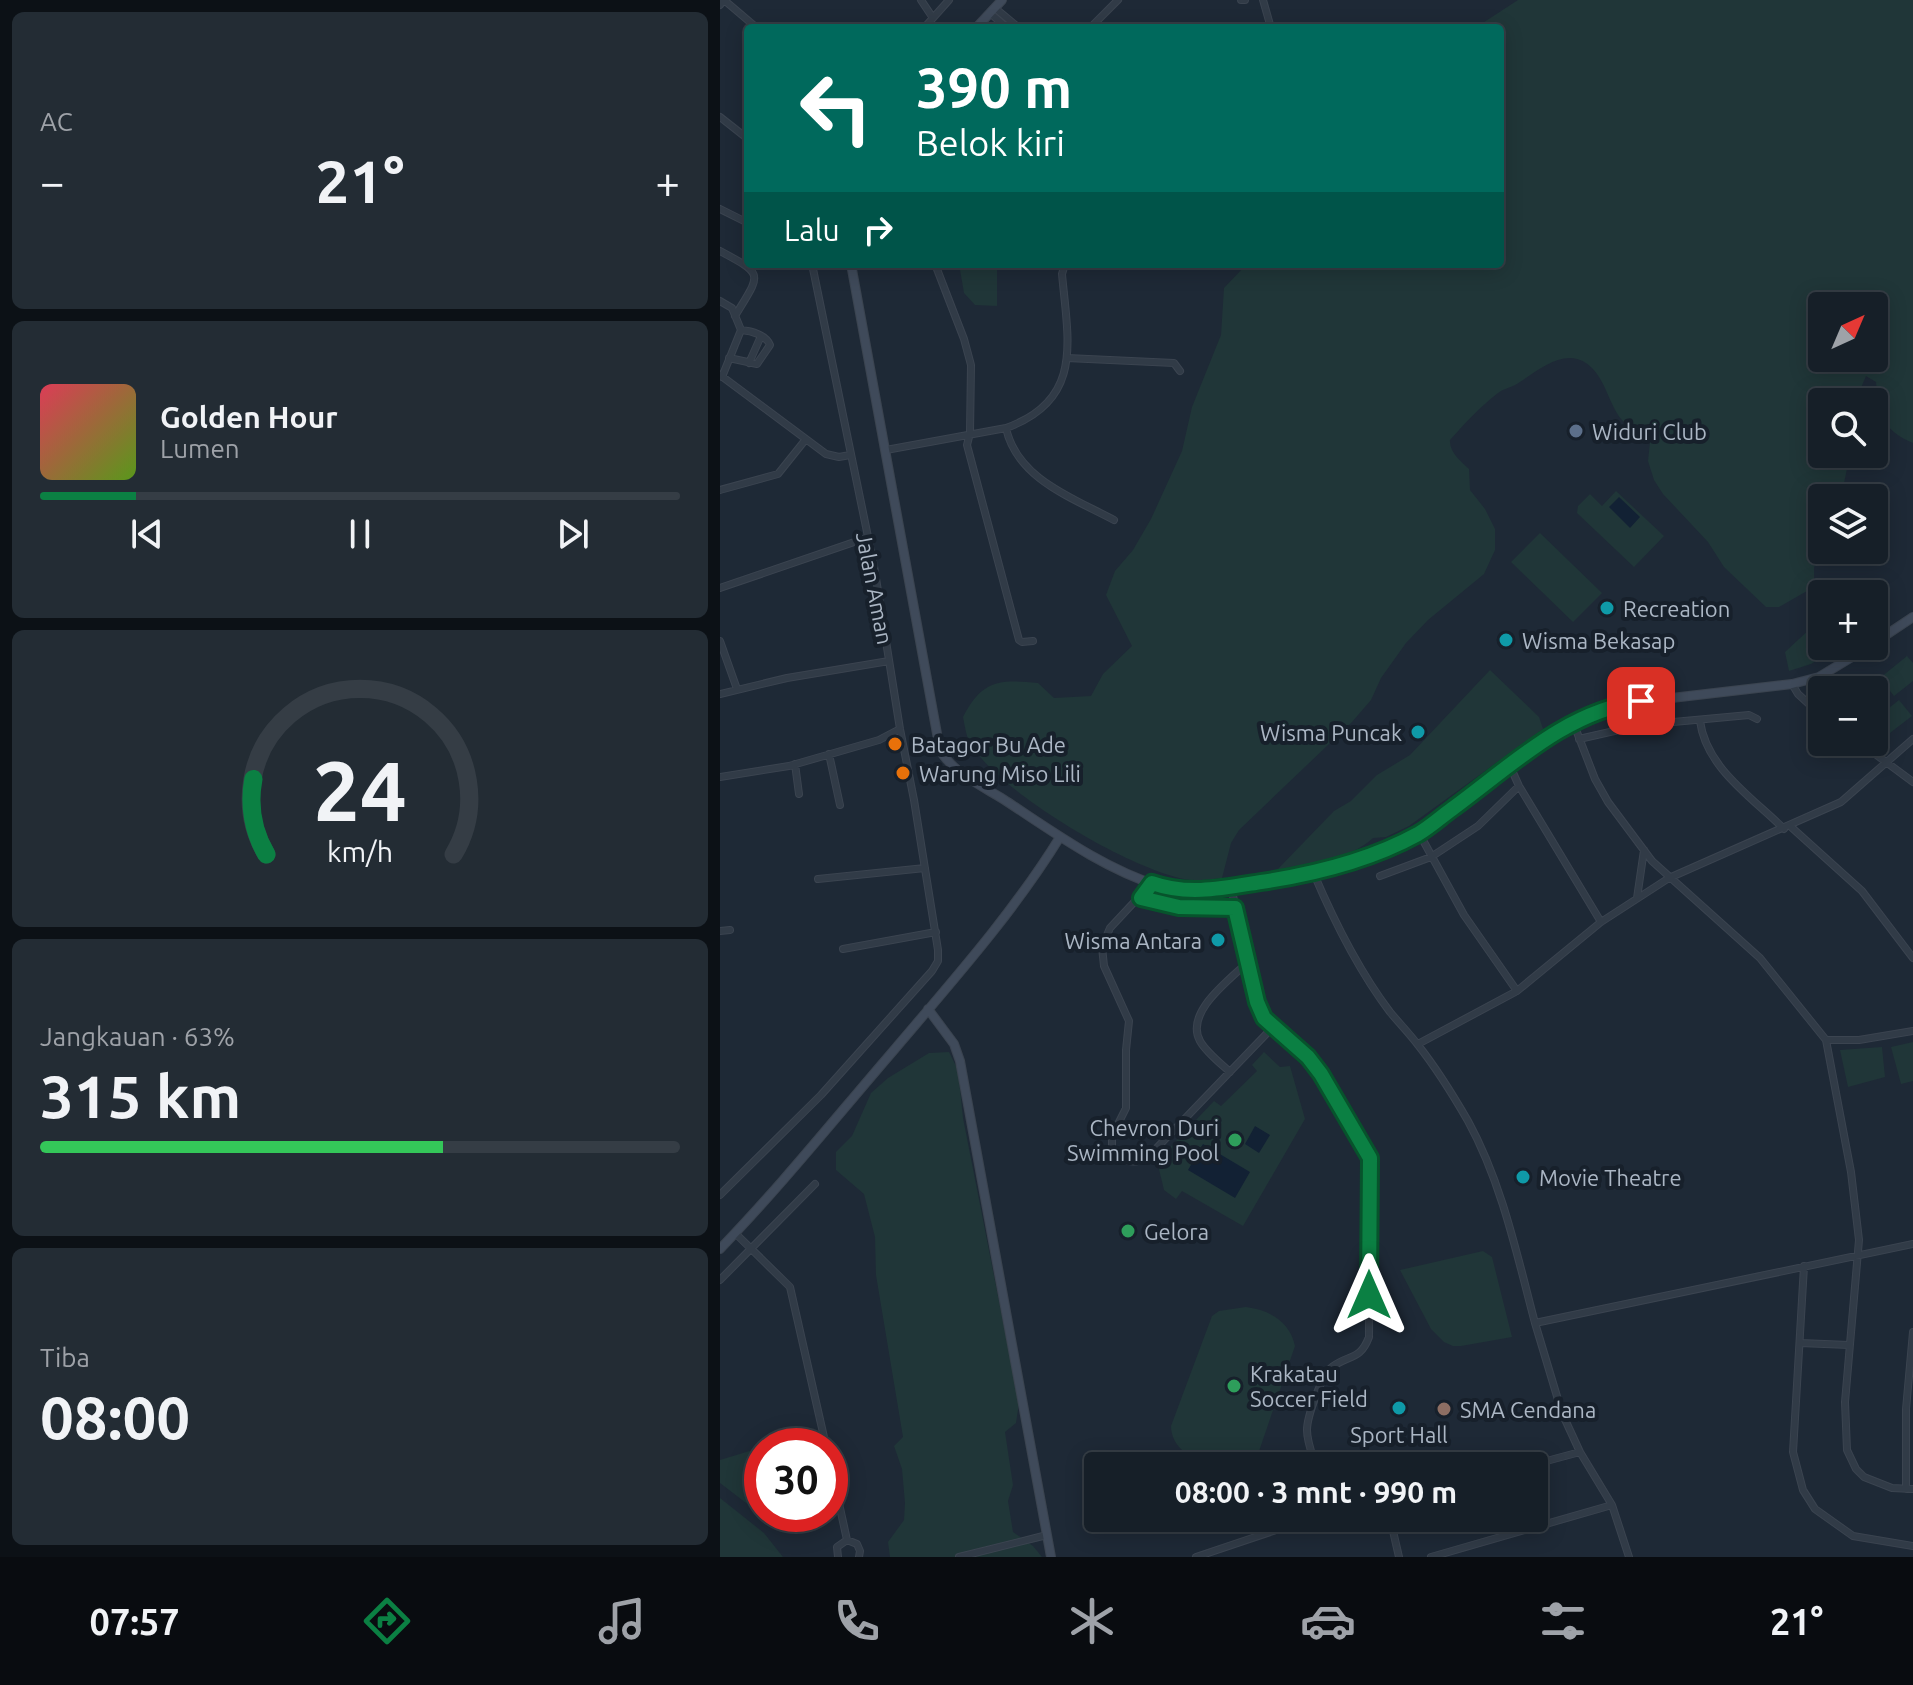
<!DOCTYPE html>
<html lang="id">
<head>
<meta charset="utf-8">
<style>
	:root { --surface:#161f28; --page:#232c34; --text:#f1f3f6; --muted:#9ea2a8; --line:#353d45; --accent:#0b8043 }
	body { margin:0; font-family:Ubuntu,sans-serif; background:var(--page); color:var(--text); height:100vh; display:flex; flex-direction:column; font-size:30px; white-space:nowrap }
	* { box-sizing:border-box; margin:0 }
	p { font-size:26px; color:var(--muted) }
	.icon { flex:none; width:44px; height:44px; fill:none; stroke:currentColor; stroke-width:2; stroke-linecap:round; stroke-linejoin:round }
	.map { position:relative; flex:1; overflow:hidden }
	.sheet { display:flex; flex-direction:column; gap:12px; padding:12px; background:#0c1116; width:720px }
	.sheet>* { flex:none }
	.banner { position:absolute; left:24px; top:24px; width:760px; height:244px; border-radius:8px; box-shadow:0 4px 20px #0003,0 0 0 2px var(--line); background:#00695c; color:#fff; overflow:hidden }
	.needle { width:52px; rotate:44deg }
	.fabs { position:absolute; left:1088px; top:292px; display:grid; gap:16px }
	.fabs a { display:grid; place-items:center; width:80px; height:80px; border-radius:8px; background:var(--surface); box-shadow:0 4px 20px #0003,0 0 0 2px var(--line); font-size:40px }
	.speed { position:absolute; left:24px; top:1428px; display:flex; gap:16px; font-size:40px; font-weight:700; text-align:center }
	.speed>* { display:grid; place-content:center; width:104px; height:104px; border-radius:50%; background:var(--surface); box-shadow:0 4px 20px #0003,0 0 0 2px var(--line); line-height:1 }
	.speed .limit { border:12px solid #d22; background:#fff; color:#111 }
	.pin { position:absolute; display:grid; place-items:center; width:68px; height:68px; color:#fff; margin:-34px; border-radius:16px; box-shadow:0 4px 12px #0006 }
	.me { position:absolute; width:88px; margin:-44px; rotate:0deg; stroke-linejoin:round; filter:drop-shadow(0 0 6px #0008) }
	.turn { display:flex; align-items:center; gap:28px; height:168px; padding:0 40px; font-size:36px }
	.turn .icon { width:104px; height:104px; stroke-width:2.5 }
	.turn b { display:block; font-size:56px; line-height:68px }
	.then { display:flex; align-items:center; height:76px; padding:0 40px; background:#0003; gap:16px; font-size:30px }
	.big { font-size:60px; font-weight:700; line-height:1.1 }
	.sheet .widget { flex:1; display:flex; flex-direction:column; justify-content:center; gap:12px; min-width:0; padding:0 28px; border-radius:12px; background:var(--page) }
	.sheet .dial { align-items:center; gap:0 }
	.dial svg { height:208px; overflow:visible; fill:none; stroke:var(--line); stroke-width:7; stroke-linecap:round; text-anchor:middle }
	.dial text { fill:var(--text); stroke:none }
	.song { display:flex; align-items:center; gap:24px }
	.cover { width:96px; height:96px; border-radius:12px; background:linear-gradient(135deg,hsl(350 70% 55%),hsl(90 70% 35%)) }
	.played { height:8px; border-radius:4px; background:linear-gradient(90deg,var(--accent) 15%,var(--line) 15%) }
	.keys { display:flex; justify-content:space-around; direction:ltr }
	.heat { display:flex; justify-content:space-between; align-items:center; font-size:44px; direction:ltr }
	.charge { height:12px; border-radius:6px; background:linear-gradient(90deg,#34c759 63%,var(--line) 0) }
	.trip { position:absolute; left:364px; top:1452px; width:464px; height:80px; border-radius:8px; background:var(--surface); box-shadow:0 4px 20px #0003,0 0 0 2px var(--line); font-weight:700; line-height:80px; text-align:center }
	.tab-bar { display:flex; height:128px; justify-content:space-around; align-items:center; background:#090c10; color:var(--muted) }
	.tab-bar .icon { width:56px; height:56px }
	.tab-bar .selected { color:var(--accent) }
	.tab-bar b { font-size:36px; color:var(--text) }
	main { display:flex; flex:1; min-height:0 }
	.map>svg:first-child { display:block }
	.green { fill:#203638; fill-rule:evenodd }
	.water { fill:#122134 }
	.lines { fill:none; stroke-linecap:round; stroke-linejoin:round }
	.street-casing { stroke:#3b4450; stroke-width:8 }
	.secondary-casing { stroke:#3b4450; stroke-width:10 }
	.street { stroke:#313b47; stroke-width:6 }
	.secondary { stroke:#3f4a5a; stroke-width:8 }
	.route-casing { stroke:#07532c; stroke-width:20 }
	.route { stroke:#0b8043; stroke-width:14 }
	.service-dot { fill:#5c6f8a; stroke:#17202b; stroke-width:3 }
	.culture-dot { fill:#0f9aa8; stroke:#17202b; stroke-width:3 }
	.food-dot { fill:#e8710a; stroke:#17202b; stroke-width:3 }
	.leisure-dot { fill:#2e9e5b; stroke:#17202b; stroke-width:3 }
	.education-dot { fill:#8d6e63; stroke:#17202b; stroke-width:3 }
	.labels { text-anchor:middle; dominant-baseline:central; stroke-width:8; stroke-linejoin:round; paint-order:stroke }
	.poi-label { font-size:22px; fill:#abb6c4; stroke:#17202b; text-anchor:start }
	.street-label { font-size:22px; fill:#abb6c4; stroke:#17202b }
</style>
</head>
<body>
<main>
<section class="sheet">
<div class="widget"><p>AC</p>
<div class="heat"><a>−</a><b class="big">21°</b><a>+</a></div>
</div>
<div class="widget">
<div class="song"><i class="cover"></i><div><b>Golden Hour</b><p>Lumen</p></div></div>
<div class="played"></div>
<div class="keys"><svg class="icon" aria-label="previous" viewBox="0 0 24 24"><path d="M18 5L8 12l10 7zM5 5v14"/></svg><svg class="icon" aria-label="pause" viewBox="0 0 24 24"><path d="M8 5v14M16 5v14"/></svg><svg class="icon" aria-label="next" viewBox="0 0 24 24"><path d="M6 5l10 7-10 7zM19 5v14"/></svg></div>
</div>
<div class="widget dial"><svg viewBox="0 0 100 80">
<path d="M14 69A42 42 0 1 1 86 69"/>
<path d="M14 69A42 42 0 0 1 9 40" stroke="#0b8043"/>
<text x="50" y="56" font-size="32" font-weight="700">24</text>
<text x="50" y="72" font-size="11">km/h</text>
</svg></div>
<div class="widget"><p>Jangkauan · 63%</p><b class="big">315 km</b><div class="charge"></div></div>
<div class="widget"><p>Tiba</p><b class="big">08:00</b></div>
</section>
<div class="map">
<svg width="1193" height="1557" viewBox="0 0 1193 1557">
	<rect width="100%" height="100%" fill="#1e2936"/>
	<path class="green" d="M 798,0 L 1193,0 L 1193,443 C 1162,430 1159,414 1156,382 L 1146,376 L 1135,402 L 1102,402 L 1102,454 L 1130,454 L 1121,498 L 1102,498 L 1102,540 L 1094,568 L 1094,587 L 1059,607 L 1046,607 L 1004,567 L 988,542 L 943,494 L 934,480 L 928,461 L 930,442 C 922,432 911,430 902,420 C 888,404 886,377 866,363 C 842,347 814,374 795,385 C 789,388 783,389 778,393 C 761,406 745,423 730,440 C 729,452 741,461 749,469 L 750,490 L 765,509 L 775,529 L 775,550 L 764,574 L 708,620 L 686,643 L 661,678 L 651,700 L 632,722 L 519,830 L 511,843 L 502,878 C 492,879 481,881 471,880 C 415,873 282,794 252,746 C 246,738 245,726 243,717 C 262,680 279,679 318,683 L 334,698 L 371,696 L 383,674 L 412,646 L 386,595 L 395,571 L 413,550 L 431,519 L 462,451 L 472,407 L 501,335 L 504,288 L 527,264 L 780,264 L 780,28 L 755,28 ZM 1102,306 L 1154,306 L 1154,358 L 1102,358 Z
		M 239,264 L 277,264 L 277,306 L 255,305 L 244,293 Z
		M 896,491 L 944,536 L 914,567 L 857,513 L 858,506 L 870,494 L 882,506 Z
		M 820,533 L 882,593 L 853,622 L 791,562 Z
		M 1092,627 L 1102,640 L 1102,646 L 1106,646 L 1110,652 L 1091,664 L 1069,671 L 1065,652 Z
		M 1187,656 L 1193,663 L 1193,681 L 1174,696 L 1160,678 Z
		M 770,670 L 819,717 L 823,729 L 689,826 L 666,837 L 653,838 C 629,860 588,865 557,870 L 614,811 L 631,801 L 657,775 L 690,755 Z
		M 1179,700 L 1192,716 L 1166,736 L 1154,720 Z
		M 1193,1042 L 1193,1081 L 1181,1084 L 1171,1047 Z
		M 1162,1047 L 1165,1077 L 1128,1087 L 1120,1050 Z
		M 229,1052 L 238,1070 L 243,1118 L 299,1403 L 296,1423 L 285,1432 L 293,1485 L 288,1501 L 293,1532 L 313,1546 L 322,1557 L 170,1557 L 168,1542 L 184,1520 L 185,1503 L 182,1469 L 174,1446 L 183,1437 L 156,1275 L 155,1237 L 144,1194 L 116,1170 L 116,1152 L 132,1136 L 151,1093 L 168,1078 L 209,1053 Z
		M 544,1052 L 560,1067 L 570,1066 L 585,1119 L 523,1226 L 462,1191 L 456,1199 L 444,1190 L 437,1161 L 494,1101 L 501,1106 L 537,1071 L 532,1065 Z
		M 763,1251 L 772,1257 L 792,1337 L 741,1346 L 733,1346 L 724,1342 L 711,1329 L 680,1270 Z
		M 526,1307 C 549,1310 570,1321 575,1346 L 536,1460 L 529,1466 C 502,1466 481,1469 461,1449 C 455,1443 451,1435 451,1426 L 492,1316 L 499,1311 Z
		M 36,1449 L 42,1474 L 42,1503 L 30,1506 L 0,1483 L 0,1460 Z
		M 0,1498 L 44,1533 L 63,1557 L 0,1557 Z"/>
	<path class="water" d="M 899,497 L 920,517 L 910,528 L 889,507 Z
		M 535,1126 L 550,1135 L 539,1153 L 525,1144 Z
		M 483,1144 L 530,1172 L 515,1198 L 468,1170 Z"/>
	<g class="lines">
		<defs>
			<path id="street" d="M 201,0 L 213,18
				M 521,0 L 525,0
				M 543,0 L 551,28
				M 0,5 L 4,0 L 37,28
				M 275,8 L 299,28
				M 270,13 L 287,28
				M 204,28 L 229,0
				M 370,28 L 398,0
				M 0,117 L 28,139
				M 0,209 L 28,223
				M 0,251 C 45,275 41,273 15,316
				M 215,264 L 244,339 L 251,365 L 250,433 L 247,445 L 299,640 L 302,642 L 313,641
				M 0,301 L 12,308 L 21,330 L 2,377
				M 9,358 L 37,364 L 50,345 C 46,335 32,331 21,330
				M 347,358 L 454,363 L 460,371
				M 29,363 L 41,336
				M 0,375 L 106,454 L 119,457 L 130,455
				M 286,428 C 297,479 353,498 394,520
				M 166,450 L 286,428 C 364,400 348,341 342,274 L 345,264
				M 0,490 L 58,474 L 86,439
				M 0,588 L 146,538
				M 0,641 L 17,689
				M 1072,684 L 1078,694 L 1102,716
				M 0,694 L 67,678 L 169,661
				M 980,721 C 986,768 1033,798 1064,829
				M 853,722 L 875,779 L 888,802 L 932,861 L 1040,958 L 1106,1040 L 1131,1172 L 1139,1240 L 1125,1402 L 1127,1450 L 1136,1469 L 1144,1477 L 1172,1488 L 1193,1489
				M 859,739 L 921,725 L 1029,715 L 1037,719
				M 1139,742 L 1193,782
				M 109,754 L 120,805
				M 75,764 L 79,794
				M 790,766 L 799,786 L 881,922
				M 0,777 L 69,766 L 159,740 L 180,729
				M 1070,826 L 1142,891 L 1193,958
				M 699,833 L 744,915 L 797,991
				M 594,874 C 614,921 639,971 670,1012 C 679,1023 689,1033 698,1045 C 717,1069 733,1095 748,1121 C 782,1183 797,1255 815,1323
				M 660,876 L 711,857 L 758,826 L 799,786
				M 98,879 L 205,868
				M 432,883 L 390,928 L 382,947 L 384,966 L 409,1021 L 406,1050 L 406,1108 L 392,1136 L 392,1151 C 402,1161 413,1165 427,1158 L 553,1027
				M 511,887 L 537,1002 L 544,1018 L 588,1057 L 601,1074 L 650,1158 L 649,1337 C 640,1361 629,1354 612,1367 C 602,1374 587,1417 587,1430 C 587,1442 592,1454 596,1466
				M 421,898 L 459,907 L 515,908
				M 917,898 L 924,850
				M 0,931 L 10,930
				M 123,949 L 216,932
				M 1106,1040 L 1139,1040 L 1193,1031
				M 698,1044 L 797,991 L 881,922 L 949,878 L 1121,802 L 1193,739
				M 510,1072 C 500,1063 486,1052 480,1041 C 464,1012 511,979 529,961
				M 0,1195 L 101,1095 L 212,971 L 218,961 L 218,950 L 194,800 L 180,729 L 154,566 L 92,264
				M 15,1233 L 70,1287 L 106,1446
				M 1084,1266 L 1073,1452 L 1083,1490 L 1095,1509 L 1133,1536 L 1193,1546
				M 0,1280 L 95,1184
				M 1080,1343 L 1129,1345
				M 860,1452 L 892,1505 L 909,1557
				M 110,1462 L 127,1540
				M 808,1466 L 860,1452 L 842,1413 L 815,1323 L 1193,1244
				M 1186,1489 L 1186,1409 L 1193,1332
				M 670,1518 L 679,1557
				M 118,1557 L 117,1547 L 127,1540 L 137,1544 L 140,1551 L 139,1557
				M 239,1557 L 327,1535
				M 476,1557 L 592,1518
				M 711,1557 L 892,1505"/>
			<path id="secondary" d="M 256,28 L 282,0
				M 131,264 L 220,750 C 232,772 262,786 283,799 C 332,831 382,868 439,886 C 453,890 468,891 482,891 C 552,882 639,871 700,832 C 762,793 830,720 900,704 L 1072,684 L 1099,677 L 1150,646
				M 1154,643 L 1193,617
				M 208,1009 L 234,1044 L 240,1061 L 331,1557
				M 0,1249 C 59,1188 113,1121 168,1057 C 228,986 292,915 340,837"/>
		</defs>
		<use href="#street" class="street-casing"/>
		<use href="#secondary" class="secondary-casing"/>
		<use href="#street" class="street"/>
		<use href="#secondary" class="secondary"/>
	</g>
	<g class="lines">
		<defs>
			<path id="route" d="M 649,1295 L 650,1158 L 601,1074 L 588,1057 L 544,1018 L 537,1002 L 515,908 L 459,907 L 421,898 L 432,883 C 468,896 504,888 541,882 C 595,874 649,861 698,834 C 710,827 721,817 732,809 C 791,766 846,711 921,701"/>
		</defs>
		<use href="#route" class="route-casing"/>
		<use href="#route" class="route"/>
	</g>
	<circle class="service-dot" cx="856" cy="431" r="8"/>
	<g class="culture-dot">
		<circle cx="887" cy="608" r="8"/>
		<circle cx="786" cy="640" r="8"/>
		<circle cx="698" cy="732" r="8"/>
		<circle cx="498" cy="940" r="8"/>
		<circle cx="803" cy="1177" r="8"/>
		<circle cx="679" cy="1408" r="8"/>
	</g>
	<g class="food-dot">
		<circle cx="175" cy="744" r="8"/>
		<circle cx="183" cy="773" r="8"/>
	</g>
	<g class="leisure-dot">
		<circle cx="515" cy="1140" r="8"/>
		<circle cx="408" cy="1231" r="8"/>
		<circle cx="514" cy="1386" r="8"/>
	</g>
	<circle class="education-dot" cx="724" cy="1409" r="8"/>
	<g class="labels">
		<g class="poi-label">
			<text x="872" y="431">Widuri Club</text>
			<text x="903" y="608">Recreation</text>
			<text x="802" y="640">Wisma Bekasap</text>
			<text x="682" y="732" text-anchor="end">Wisma Puncak</text>
			<text x="191" y="744">Batagor Bu Ade</text>
			<text x="199" y="773">Warung Miso Lili</text>
			<text x="482" y="940" text-anchor="end">Wisma Antara</text>
			<text x="499" y="1127" text-anchor="end">Chevron Duri<tspan x="499" dy="25">Swimming Pool</tspan></text>
			<text x="819" y="1177">Movie Theatre</text>
			<text x="424" y="1231">Gelora</text>
			<text x="530" y="1373">Krakatau<tspan x="530" dy="25">Soccer Field</tspan></text>
			<text x="740" y="1409">SMA Cendana</text>
			<text x="679" y="1434" text-anchor="middle">Sport Hall</text>
		</g>
		<g class="street-label">
			<text transform="translate(155 588) rotate(79)">Jalan Aman</text>
		</g>
	</g>
</svg>
<div class="fabs">
<a><svg class="needle" viewBox="-14 -14 28 28"><path d="M0-13l5 13h-10z" fill="#e53935"/><path d="M0 13l5-13h-10z" fill="#9ea2a8"/></svg></a>
<a><svg class="icon" aria-label="search" viewBox="0 0 24 24"><circle cx="10" cy="10" r="6"/><path d="M15 15l6 6"/></svg></a>
<a><svg class="icon" aria-label="layers" viewBox="0 0 24 24"><path d="M12 4l9 5-9 5-9-5zM3 14l9 5 9-5"/></svg></a>
<a>+</a>
<a>−</a>
</div>
<div class="speed"><div class="limit">30</div></div>
<div class="pin" style="left:921px;top:701px;background:#d93025"><svg class="icon" aria-label="arrive" viewBox="0 0 24 24"><path d="M6 21V4h12l-3 4 3 4H6"/></svg></div>
<svg class="me" style="left:649px;top:1295px" viewBox="-20 -20 40 40"><path d="M0-17L14 15 0 8-14 15z" fill="#0b8043" stroke="#fff" stroke-width="4"/></svg>
<div class="trip">08:00 · 3 mnt · 990 m</div>
<div class="banner">
<div class="turn"><svg class="icon" aria-label="left" viewBox="0 0 24 24"><path d="M17 20v-9H6M10 6l-5 5 5 5"/></svg><div><b>390 m</b>Belok kiri</div></div>
<div class="then">Lalu<svg class="icon" aria-label="right" viewBox="0 0 24 24"><path d="M7 20v-9h11M14 6l5 5-5 5"/></svg></div>
</div>
</div>
</main>
<nav class="tab-bar">
<b>07:57</b>
<svg class="icon selected" aria-label="directions" viewBox="0 0 24 24"><path d="M12 3l9 9-9 9-9-9zM9 14v-3h6M13 9l2 2-2 2"/></svg>
<svg class="icon" aria-label="music" viewBox="0 0 24 24"><path d="M9 18V5l10-2v13"/><circle cx="6" cy="18" r="3"/><circle cx="16" cy="16" r="3"/></svg>
<svg class="icon" aria-label="phone" viewBox="0 0 24 24"><path d="M5 4h4l2 5-3 2q2 4 5 5l2-3 5 2v4C11 20 4 13 5 4z"/></svg>
<svg class="icon" aria-label="climate" viewBox="0 0 24 24"><path d="M12 3v18M4 7l16 10M4 17L20 7"/></svg>
<svg class="icon" aria-label="car" viewBox="0 0 24 24"><path d="M5 17H2v-5l4-1 3-4h7l3 4 3 1v5h-3M9 17h6M6 11h13"/><circle cx="7" cy="17" r="2"/><circle cx="17" cy="17" r="2"/></svg>
<svg class="icon" aria-label="filters" viewBox="0 0 24 24"><path d="M4 7h16M4 17h16"/><circle cx="9" cy="7" r="2"/><circle cx="15" cy="17" r="2"/></svg>
<b>21°</b>
</nav>
</body>
</html>
